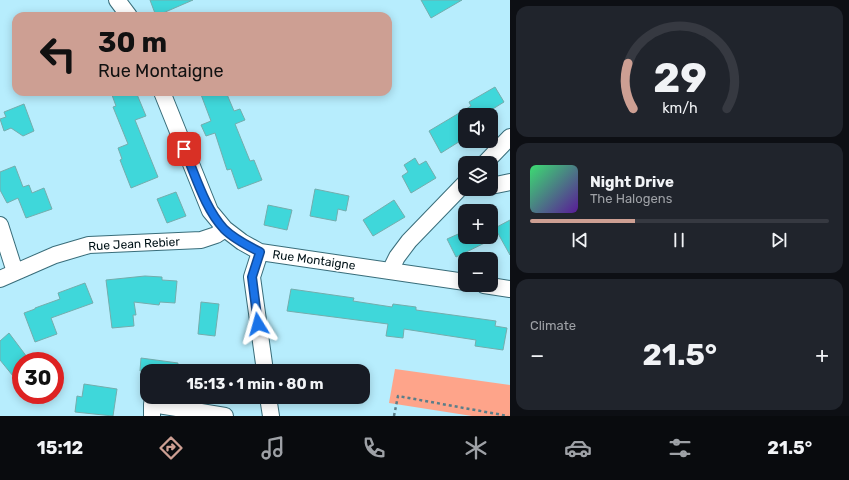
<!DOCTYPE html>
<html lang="en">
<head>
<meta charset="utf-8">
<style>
	:root { --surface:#171b24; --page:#20242c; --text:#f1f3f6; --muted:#9ea1a6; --line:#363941; --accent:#cd9f93 }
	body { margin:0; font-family:Rubik,sans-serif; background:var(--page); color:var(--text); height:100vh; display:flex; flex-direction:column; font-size:15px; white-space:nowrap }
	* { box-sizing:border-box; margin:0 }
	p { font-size:13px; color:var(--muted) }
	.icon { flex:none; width:22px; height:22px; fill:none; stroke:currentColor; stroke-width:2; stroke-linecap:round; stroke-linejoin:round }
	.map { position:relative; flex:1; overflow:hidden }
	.details { display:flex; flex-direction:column; gap:6px; padding:6px; background:#0d0f14; width:339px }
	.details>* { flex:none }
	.hud { position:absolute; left:12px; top:12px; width:380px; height:84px; border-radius:12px; box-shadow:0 2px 10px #0003; background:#cd9f93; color:#111; overflow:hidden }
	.fabs { position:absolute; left:458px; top:108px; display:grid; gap:8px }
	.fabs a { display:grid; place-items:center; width:40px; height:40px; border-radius:8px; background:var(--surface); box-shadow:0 2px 10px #0003; font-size:20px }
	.speed { position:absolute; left:12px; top:352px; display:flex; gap:8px; font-size:20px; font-weight:700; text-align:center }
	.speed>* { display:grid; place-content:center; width:52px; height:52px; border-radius:50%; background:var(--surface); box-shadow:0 2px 10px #0003; line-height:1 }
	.speed .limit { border:6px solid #d22; background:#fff; color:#111 }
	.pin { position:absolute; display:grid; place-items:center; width:34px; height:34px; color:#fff; margin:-17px; border-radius:8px; box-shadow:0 2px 6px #0006 }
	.me { position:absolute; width:44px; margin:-22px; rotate:352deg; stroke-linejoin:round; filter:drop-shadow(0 0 3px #0008) }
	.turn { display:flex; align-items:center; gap:14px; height:84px; padding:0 20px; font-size:18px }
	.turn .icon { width:52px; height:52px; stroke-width:2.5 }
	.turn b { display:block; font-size:28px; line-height:34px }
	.big { font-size:30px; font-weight:700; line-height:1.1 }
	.details .tile { flex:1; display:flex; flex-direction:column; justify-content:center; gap:6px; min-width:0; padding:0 14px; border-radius:12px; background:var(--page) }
	.details .dial { align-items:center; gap:0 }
	.dial svg { height:104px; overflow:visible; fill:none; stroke:var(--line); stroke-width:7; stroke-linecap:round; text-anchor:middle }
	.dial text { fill:var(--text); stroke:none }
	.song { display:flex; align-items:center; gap:12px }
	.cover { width:48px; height:48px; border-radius:6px; background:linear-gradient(135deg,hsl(140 70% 55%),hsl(270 70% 35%)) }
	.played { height:4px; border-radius:2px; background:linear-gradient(90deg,var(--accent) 35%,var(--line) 35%) }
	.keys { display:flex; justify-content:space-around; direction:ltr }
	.heat { display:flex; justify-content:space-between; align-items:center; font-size:22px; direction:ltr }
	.trip { position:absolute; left:140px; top:364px; width:230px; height:40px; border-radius:12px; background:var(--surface); box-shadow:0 2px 10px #0003; font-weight:700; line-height:40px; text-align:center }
	.tab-bar { display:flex; height:64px; justify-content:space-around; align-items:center; background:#090b0e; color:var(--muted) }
	.tab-bar .icon { width:28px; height:28px }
	.tab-bar .selected { color:var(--accent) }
	.tab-bar b { font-size:18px; color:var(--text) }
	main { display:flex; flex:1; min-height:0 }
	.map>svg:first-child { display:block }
	.green { fill:#fea48a }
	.building { fill:#3fd7da; stroke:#74adad }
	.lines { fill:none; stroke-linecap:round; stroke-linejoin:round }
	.minor-casing { stroke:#396d7a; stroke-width:18 }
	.path { stroke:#5a7e89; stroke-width:2.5; stroke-dasharray:3 3; stroke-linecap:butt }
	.minor { stroke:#fff; stroke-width:16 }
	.route-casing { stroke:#114b97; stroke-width:10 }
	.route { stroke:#1a73e8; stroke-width:7 }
	.labels { text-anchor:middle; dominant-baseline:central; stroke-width:3; stroke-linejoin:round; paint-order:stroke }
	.street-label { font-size:12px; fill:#001217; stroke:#fff }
</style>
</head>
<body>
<main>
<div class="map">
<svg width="510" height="416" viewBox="0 0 510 416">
	<rect width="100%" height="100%" fill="#b7edfd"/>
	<path class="green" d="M 395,369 L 510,385 L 510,416 L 472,416 L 389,403 Z"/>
	<path class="building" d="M 150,0 L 193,0 L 156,16 Z
		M 421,0 L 462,0 L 431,18 Z
		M 495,87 L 504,102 L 483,115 L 465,115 L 465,138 L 441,153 L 429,131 L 471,106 L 469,102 Z
		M 121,92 L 136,92 L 146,116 L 135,120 L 158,177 L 131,188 L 120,160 L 122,159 L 118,148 L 128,144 L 113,107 L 116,106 L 112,95 Z
		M 200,92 L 226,92 L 234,111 L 240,109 L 245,120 L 235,124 L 250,161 L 254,160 L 262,180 L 238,189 L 231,169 L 227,170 L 215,133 L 206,136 L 201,125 L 211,121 Z
		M 24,104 L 34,131 L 23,136 L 11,128 L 4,131 L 0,119 L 6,117 L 4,112 Z
		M 415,158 L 419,165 L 426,161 L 436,178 L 411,193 L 402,176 L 408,172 L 404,165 Z
		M 15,166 L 23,187 L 29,185 L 32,193 L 44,188 L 52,209 L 26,218 L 18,198 L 7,203 L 0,190 L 0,172 Z
		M 315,189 L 349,196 L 346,211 L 338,209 L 336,221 L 310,216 Z
		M 176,192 L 186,216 L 167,223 L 157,199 Z
		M 394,200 L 405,217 L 373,236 L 363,220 Z
		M 268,205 L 292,210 L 287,230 L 264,225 Z
		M 510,220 L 510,255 L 495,228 Z
		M 465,231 L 465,237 L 497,237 L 456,257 L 447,239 Z
		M 145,276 L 162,277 L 162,280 L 177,281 L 175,303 L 160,302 L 159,305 L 134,302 L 136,315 L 133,315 L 134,326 L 112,328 L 106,280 Z
		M 85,283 L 93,303 L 51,318 L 57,334 L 35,342 L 24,313 L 35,309 L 35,308 L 60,299 L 58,293 Z
		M 291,289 L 354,298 L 353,301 L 392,307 L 393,304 L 416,307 L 416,310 L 496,321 L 495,326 L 507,328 L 503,350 L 475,346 L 476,340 L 404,329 L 403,338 L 386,336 L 388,324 L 287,311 Z
		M 201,302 L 219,304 L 215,336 L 198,334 Z
		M 9,333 L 30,361 L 21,361 L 21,370 L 13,376 L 0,360 L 0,341 Z
		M 141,358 L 178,363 L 177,371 L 140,371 Z
		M 84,384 L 117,389 L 113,416 L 75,412 L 77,396 L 82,397 Z"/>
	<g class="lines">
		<defs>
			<path id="minor" d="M 117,0 L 129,16
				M 162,92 L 210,211 L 225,229 L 242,242 L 260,252 L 465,282
				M 485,163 L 510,137
				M 491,186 L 510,182
				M 0,225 L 15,272
				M 260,252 L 252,277 L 265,371
				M 390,271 L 397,257 L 409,241 L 465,183
				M 0,279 L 55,255 L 89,245 L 201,240 L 216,235 L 225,229
				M 484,285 L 510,289
				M 268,397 L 271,416
				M 152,416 L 152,404 L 225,416"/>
		</defs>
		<use href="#minor" class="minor-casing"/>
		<path class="path" d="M 394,416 L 398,396 L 508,416"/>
		<use href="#minor" class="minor"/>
	</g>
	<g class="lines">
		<defs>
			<path id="route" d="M 184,149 C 196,176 204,207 224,229 C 234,239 248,246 260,252 L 252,277 L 258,324"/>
		</defs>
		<use href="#route" class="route-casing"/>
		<use href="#route" class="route"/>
	</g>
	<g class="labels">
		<g class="street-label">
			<text transform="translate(134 244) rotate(-3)">Rue Jean Rebier</text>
			<text transform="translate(314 260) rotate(8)">Rue Montaigne</text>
		</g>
	</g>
</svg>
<div class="fabs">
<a><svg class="icon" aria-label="sound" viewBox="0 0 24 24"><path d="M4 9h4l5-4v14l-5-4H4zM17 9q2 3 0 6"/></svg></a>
<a><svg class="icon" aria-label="layers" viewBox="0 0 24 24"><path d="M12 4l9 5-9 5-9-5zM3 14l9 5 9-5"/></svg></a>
<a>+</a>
<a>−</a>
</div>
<div class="speed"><div class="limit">30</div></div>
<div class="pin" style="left:184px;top:149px;background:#d93025"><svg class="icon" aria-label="arrive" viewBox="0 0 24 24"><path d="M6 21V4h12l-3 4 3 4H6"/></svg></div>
<svg class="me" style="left:258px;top:324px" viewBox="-20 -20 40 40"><path d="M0-17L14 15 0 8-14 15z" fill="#1a73e8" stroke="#fff" stroke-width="4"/></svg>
<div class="trip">15:13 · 1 min · 80 m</div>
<div class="hud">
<div class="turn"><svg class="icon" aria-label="left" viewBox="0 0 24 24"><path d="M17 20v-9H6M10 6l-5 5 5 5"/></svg><div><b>30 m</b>Rue Montaigne</div></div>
</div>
</div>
<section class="details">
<div class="tile dial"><svg viewBox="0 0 100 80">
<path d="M14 69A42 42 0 1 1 86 69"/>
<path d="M14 69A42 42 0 0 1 10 34" stroke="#cd9f93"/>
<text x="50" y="56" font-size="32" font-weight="700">29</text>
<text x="50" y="72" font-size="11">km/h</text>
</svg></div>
<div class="tile">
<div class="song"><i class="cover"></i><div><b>Night Drive</b><p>The Halogens</p></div></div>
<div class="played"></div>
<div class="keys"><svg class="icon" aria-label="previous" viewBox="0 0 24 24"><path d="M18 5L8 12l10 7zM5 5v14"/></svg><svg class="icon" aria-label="pause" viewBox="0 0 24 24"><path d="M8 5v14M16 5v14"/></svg><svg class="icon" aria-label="next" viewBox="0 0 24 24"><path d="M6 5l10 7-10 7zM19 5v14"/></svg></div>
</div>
<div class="tile"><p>Climate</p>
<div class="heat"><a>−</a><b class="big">21.5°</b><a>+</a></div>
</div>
</section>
</main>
<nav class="tab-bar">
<b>15:12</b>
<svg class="icon selected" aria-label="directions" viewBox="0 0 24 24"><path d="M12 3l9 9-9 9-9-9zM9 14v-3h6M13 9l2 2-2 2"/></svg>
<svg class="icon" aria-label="music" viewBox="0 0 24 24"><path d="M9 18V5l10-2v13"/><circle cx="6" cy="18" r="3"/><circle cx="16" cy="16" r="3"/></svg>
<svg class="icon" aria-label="phone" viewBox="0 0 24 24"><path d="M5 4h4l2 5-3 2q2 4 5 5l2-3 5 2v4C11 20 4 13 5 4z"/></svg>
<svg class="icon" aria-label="climate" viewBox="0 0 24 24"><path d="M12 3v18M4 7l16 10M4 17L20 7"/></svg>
<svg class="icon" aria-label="car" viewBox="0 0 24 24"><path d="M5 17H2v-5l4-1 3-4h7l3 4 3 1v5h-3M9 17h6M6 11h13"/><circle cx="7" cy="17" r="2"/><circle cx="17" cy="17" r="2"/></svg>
<svg class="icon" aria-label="filters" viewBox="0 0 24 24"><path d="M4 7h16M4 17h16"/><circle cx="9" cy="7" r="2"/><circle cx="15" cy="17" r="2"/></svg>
<b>21.5°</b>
</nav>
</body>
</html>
